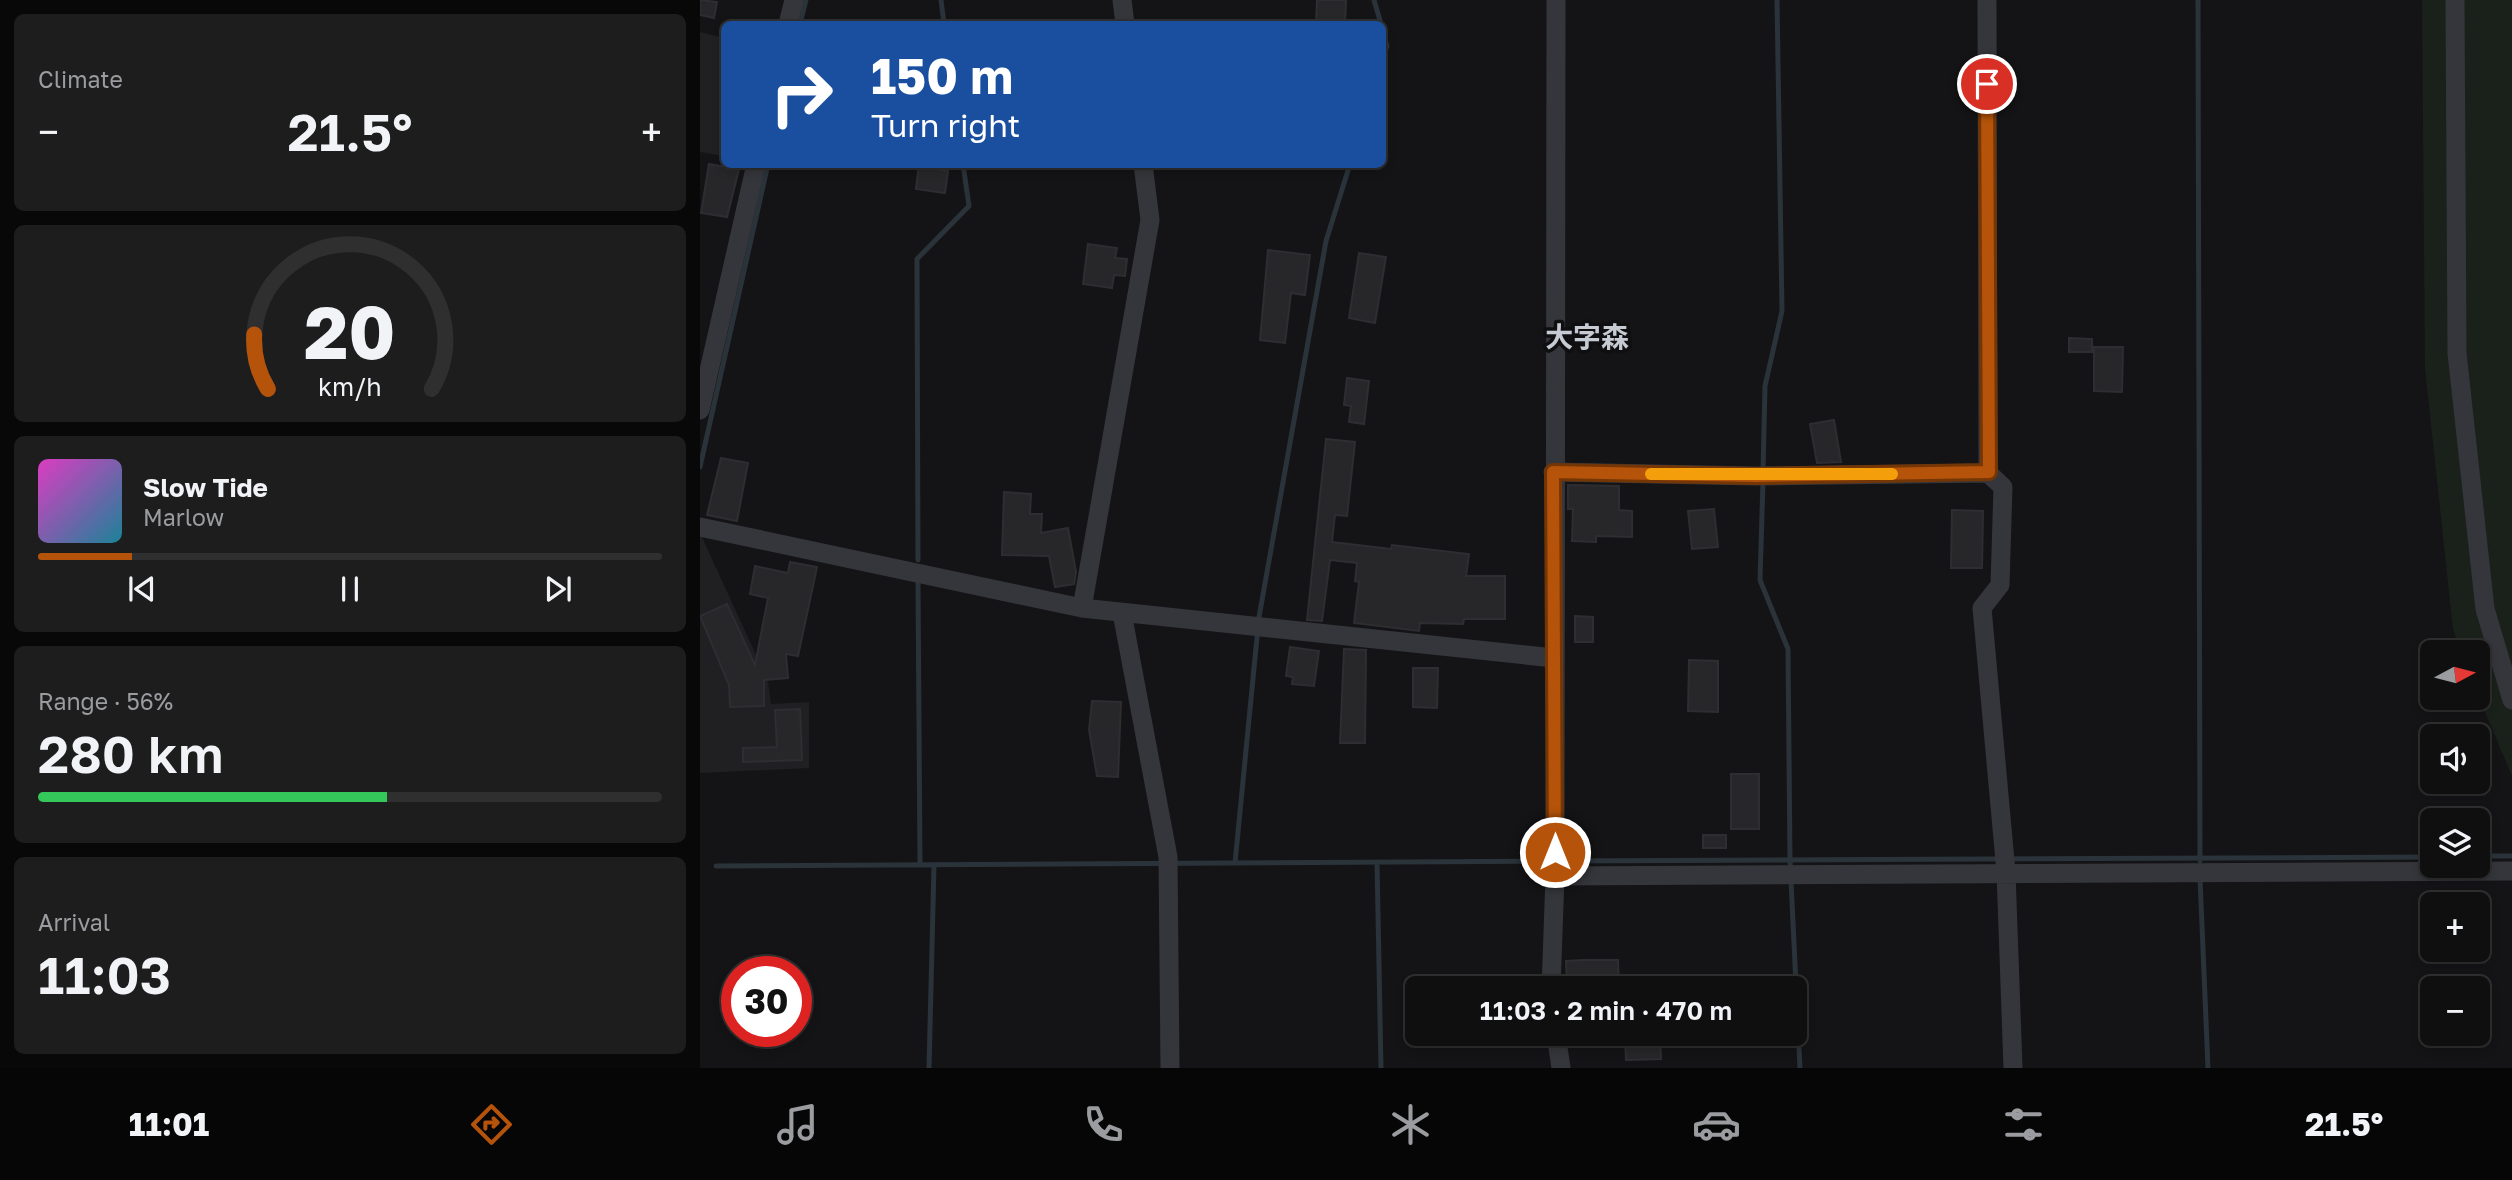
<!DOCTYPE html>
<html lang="en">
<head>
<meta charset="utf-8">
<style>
	:root { --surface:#0f0f10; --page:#1d1d1e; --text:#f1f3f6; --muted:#9b9c9f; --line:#2f2f30; --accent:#b45309 }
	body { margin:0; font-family:"Golos Text","Noto Sans JP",sans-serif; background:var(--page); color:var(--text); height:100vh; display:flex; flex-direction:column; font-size:26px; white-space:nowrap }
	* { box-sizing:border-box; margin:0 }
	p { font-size:23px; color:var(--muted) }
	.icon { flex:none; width:38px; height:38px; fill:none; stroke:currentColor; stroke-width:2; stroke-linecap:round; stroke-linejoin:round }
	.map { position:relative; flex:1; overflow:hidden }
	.drawer { display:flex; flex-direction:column; gap:14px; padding:14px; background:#080809; width:700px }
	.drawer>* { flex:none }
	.guide { position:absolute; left:21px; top:21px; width:665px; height:147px; border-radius:10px; box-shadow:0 4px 10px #0003,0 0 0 2px var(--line); background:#1a4fa0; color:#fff; overflow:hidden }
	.needle { width:46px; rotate:83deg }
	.controls { position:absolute; left:1720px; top:640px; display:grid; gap:14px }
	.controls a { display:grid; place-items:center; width:70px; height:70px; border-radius:10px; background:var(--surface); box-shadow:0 4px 10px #0003,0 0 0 2px var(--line); font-size:35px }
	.speed { position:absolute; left:21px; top:956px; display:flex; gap:14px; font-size:35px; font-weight:700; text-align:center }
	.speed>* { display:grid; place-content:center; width:91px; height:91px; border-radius:50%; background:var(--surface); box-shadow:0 4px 10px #0003,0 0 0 2px var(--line); line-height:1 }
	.speed .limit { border:10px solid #d22; background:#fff; color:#111 }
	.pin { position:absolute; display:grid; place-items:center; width:60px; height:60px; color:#fff; margin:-30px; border:4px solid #fff; border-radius:50%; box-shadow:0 2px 7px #0007 }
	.me { position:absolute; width:77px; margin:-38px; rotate:0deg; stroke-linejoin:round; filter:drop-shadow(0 0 5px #0008) }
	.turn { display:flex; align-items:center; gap:24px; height:147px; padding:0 35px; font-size:32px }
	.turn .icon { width:91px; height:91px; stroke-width:2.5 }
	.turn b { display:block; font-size:49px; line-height:60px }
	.big { font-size:52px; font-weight:600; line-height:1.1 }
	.drawer .widget { flex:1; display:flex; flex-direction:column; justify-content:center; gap:10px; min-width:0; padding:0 24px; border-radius:10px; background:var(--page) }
	.drawer .dial { align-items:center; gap:0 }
	.dial svg { height:182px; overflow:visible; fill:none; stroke:var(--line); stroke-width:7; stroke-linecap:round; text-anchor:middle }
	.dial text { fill:var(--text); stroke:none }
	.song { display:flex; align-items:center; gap:21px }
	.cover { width:84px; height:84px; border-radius:10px; background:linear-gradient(135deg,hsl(310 70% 55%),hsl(190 70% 35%)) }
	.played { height:7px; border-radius:4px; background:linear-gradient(90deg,var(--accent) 15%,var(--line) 15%) }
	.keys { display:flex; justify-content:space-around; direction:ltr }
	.heat { display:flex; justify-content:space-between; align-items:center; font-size:38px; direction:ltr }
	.charge { height:10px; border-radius:5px; background:linear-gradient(90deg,#34c759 56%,var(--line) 0) }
	.trip { position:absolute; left:705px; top:976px; width:402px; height:70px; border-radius:10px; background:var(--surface); box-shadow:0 4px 10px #0003,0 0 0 2px var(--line); font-weight:600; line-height:70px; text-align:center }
	.tab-bar { display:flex; height:112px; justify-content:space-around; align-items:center; background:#060606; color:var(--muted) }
	.tab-bar .icon { width:49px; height:49px }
	.tab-bar .selected { color:var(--accent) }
	.tab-bar b { font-size:32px; color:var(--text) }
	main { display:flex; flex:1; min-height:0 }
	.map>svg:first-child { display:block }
	.built { fill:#202023 }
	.green { fill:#1a211b }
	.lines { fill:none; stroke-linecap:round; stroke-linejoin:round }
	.stream { stroke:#2a333a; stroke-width:5 }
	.building { fill:#27272a; stroke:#2e2e32; stroke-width:2 }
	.minor { stroke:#35363b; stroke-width:19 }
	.route-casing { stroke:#753606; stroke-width:18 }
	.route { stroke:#b45309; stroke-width:12 }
	.slow { stroke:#f59e0b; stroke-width:12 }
	.labels { text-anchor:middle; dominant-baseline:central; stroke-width:7; stroke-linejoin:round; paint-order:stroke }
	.quarter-label { font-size:28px; font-weight:bold; fill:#c6cad3; stroke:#0f0f11 }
</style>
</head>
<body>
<main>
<section class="drawer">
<div class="widget"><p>Climate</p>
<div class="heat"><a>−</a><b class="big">21.5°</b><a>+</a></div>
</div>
<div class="widget dial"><svg viewBox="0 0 100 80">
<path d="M14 69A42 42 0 1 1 86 69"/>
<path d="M14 69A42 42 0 0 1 8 45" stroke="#b45309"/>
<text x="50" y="56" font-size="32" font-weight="700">20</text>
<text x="50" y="72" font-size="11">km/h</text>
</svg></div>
<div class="widget">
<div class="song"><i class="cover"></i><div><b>Slow Tide</b><p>Marlow</p></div></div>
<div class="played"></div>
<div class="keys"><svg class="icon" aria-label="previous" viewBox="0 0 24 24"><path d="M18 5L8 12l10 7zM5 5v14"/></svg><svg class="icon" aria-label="pause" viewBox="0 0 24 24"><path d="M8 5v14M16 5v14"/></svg><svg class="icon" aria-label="next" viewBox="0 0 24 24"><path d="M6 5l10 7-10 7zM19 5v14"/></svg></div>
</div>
<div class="widget"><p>Range · 56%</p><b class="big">280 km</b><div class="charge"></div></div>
<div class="widget"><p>Arrival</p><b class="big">11:03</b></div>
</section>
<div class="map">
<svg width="1812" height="1068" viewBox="0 0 1812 1068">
	<rect width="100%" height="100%" fill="#141416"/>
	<path class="built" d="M 0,32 L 24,38 L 24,156 L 0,152 Z
		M 0,533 L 68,681 L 71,704 L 109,702 L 109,768 L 0,773 Z"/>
	<path class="green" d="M 1722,0 L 1812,0 L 1812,776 L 1778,695 L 1778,653 L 1762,653 L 1753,629 L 1725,368 Z"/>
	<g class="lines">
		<path class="stream" d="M 241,0 L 244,24
			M 674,0 L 681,24
			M 1498,0 L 1500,861
			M 100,24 L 106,0
			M 682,31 L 687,46 L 682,60
			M 0,467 L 68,164
			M 1063,471 L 1065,386 L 1082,311 L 1077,0
			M 1063,481 L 1060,580 L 1088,649 L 1090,860 L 1100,1068
			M 218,560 L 217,259 L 269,206 L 263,164
			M 218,583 L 220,865
			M 1778,856 L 1812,856
			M 859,861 L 1732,857
			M 677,862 L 681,1068
			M 535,863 L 559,617 L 626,241 L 650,164
			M 16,866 L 850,861
			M 1500,878 L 1508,1068
			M 229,1068 L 234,865"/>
	</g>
	<path class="building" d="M 0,0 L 17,2 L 14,18 L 0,15 Z
		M 617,0 L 646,0 L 645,24 L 616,24 Z
		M 9,164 L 39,169 L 27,217 L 1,213 Z
		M 219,164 L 240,164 L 239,170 L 248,171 L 245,193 L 216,189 Z
		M 388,244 L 417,248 L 415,258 L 427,259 L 425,276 L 414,275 L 412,288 L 383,284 Z
		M 568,250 L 610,255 L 605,295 L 591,293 L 585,343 L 560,340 Z
		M 659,253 L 686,257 L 675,323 L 649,318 Z
		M 1369,338 L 1392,339 L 1392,352 L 1369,352 Z
		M 1394,347 L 1423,347 L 1422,392 L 1394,391 Z
		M 647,378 L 669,381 L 664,424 L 649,422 L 651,406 L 644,405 Z
		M 1134,420 L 1141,462 L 1117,463 L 1110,424 Z
		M 626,439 L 655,442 L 647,516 L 635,515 L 632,542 L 691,549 L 692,545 L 769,554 L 766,576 L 805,576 L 805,619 L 764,619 L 763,624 L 720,623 L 719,631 L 654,623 L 659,582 L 655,581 L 657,563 L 630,560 L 622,621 L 607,620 Z
		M 21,458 L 48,463 L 37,521 L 7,515 Z
		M 868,485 L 919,486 L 919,510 L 932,511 L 932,537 L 896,536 L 896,542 L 872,541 L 873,509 L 868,509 Z
		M 304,492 L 331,494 L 330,514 L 342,514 L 341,533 L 368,528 L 376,572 L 374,584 L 355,587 L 349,556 L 302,555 Z
		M 1014,509 L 1018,547 L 992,549 L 988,511 Z
		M 1252,510 L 1283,511 L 1282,568 L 1251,568 Z
		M 90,562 L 117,567 L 98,656 L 86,654 L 88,678 L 64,680 L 64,706 L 30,707 L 29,685 L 0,616 L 27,604 L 55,665 L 68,598 L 50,594 L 55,566 L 88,573 Z
		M 875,616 L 893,617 L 893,642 L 875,642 Z
		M 590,647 L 619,651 L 614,686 L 592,684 L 593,677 L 586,676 Z
		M 644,649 L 666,650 L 665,743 L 640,743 Z
		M 989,660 L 1018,661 L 1018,712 L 988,711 Z
		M 713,668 L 738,668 L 737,708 L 713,707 Z
		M 392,701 L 421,702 L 418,777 L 397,776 L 389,730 Z
		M 100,709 L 102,760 L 43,762 L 43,748 L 77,747 L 75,710 Z
		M 1031,774 L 1059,774 L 1059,829 L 1031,829 Z
		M 1003,835 L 1026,835 L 1026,848 L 1003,848 Z
		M 883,960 L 918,960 L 919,989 L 867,989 L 866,961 Z
		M 960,1034 L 961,1059 L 926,1060 L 925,1035 Z"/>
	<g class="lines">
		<path class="minor" d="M 422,0 L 425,24
			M 1287,0 L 1288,473
			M 1755,0 L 1757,353 L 1785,609 L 1812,700
			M 88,24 L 94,0
			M 0,410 L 56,164
			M 853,472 L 1056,476 L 1288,473 L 1303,487 L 1300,585 L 1282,608 L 1306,872 L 1313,1068
			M 0,527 L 382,608 L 854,658
			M 382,608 L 450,220 L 443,164
			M 422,613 L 468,857 L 470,1068
			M 855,876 L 1812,871
			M 851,989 L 855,876 L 856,0
			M 856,1034 L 861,1068"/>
	</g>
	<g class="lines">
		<defs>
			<path id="route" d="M 855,852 L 853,472 L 1056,476 L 1289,472 L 1287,84"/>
		</defs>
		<use href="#route" class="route-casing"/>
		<use href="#route" class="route"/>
		<path class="slow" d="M 951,474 L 1192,474"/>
	</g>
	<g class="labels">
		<g class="quarter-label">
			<text x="887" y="336">大字森</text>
		</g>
	</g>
</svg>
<div class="controls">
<a><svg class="needle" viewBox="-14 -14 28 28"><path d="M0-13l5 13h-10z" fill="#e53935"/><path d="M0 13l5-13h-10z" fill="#9b9c9f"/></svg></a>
<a><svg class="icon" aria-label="sound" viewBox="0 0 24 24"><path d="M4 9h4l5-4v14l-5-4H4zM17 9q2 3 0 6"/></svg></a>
<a><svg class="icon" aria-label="layers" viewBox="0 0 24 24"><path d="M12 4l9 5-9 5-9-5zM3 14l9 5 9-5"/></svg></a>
<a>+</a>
<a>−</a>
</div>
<div class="speed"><div class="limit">30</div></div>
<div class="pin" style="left:1287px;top:84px;background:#d93025"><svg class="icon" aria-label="arrive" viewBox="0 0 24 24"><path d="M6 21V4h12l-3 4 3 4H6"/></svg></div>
<svg class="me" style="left:855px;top:852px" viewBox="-20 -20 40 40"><circle r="17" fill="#b45309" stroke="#fff" stroke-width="3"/><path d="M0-11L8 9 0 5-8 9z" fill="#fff"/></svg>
<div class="trip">11:03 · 2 min · 470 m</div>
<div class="guide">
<div class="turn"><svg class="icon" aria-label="right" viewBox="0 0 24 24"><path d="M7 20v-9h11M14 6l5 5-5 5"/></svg><div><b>150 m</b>Turn right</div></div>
</div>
</div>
</main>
<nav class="tab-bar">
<b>11:01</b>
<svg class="icon selected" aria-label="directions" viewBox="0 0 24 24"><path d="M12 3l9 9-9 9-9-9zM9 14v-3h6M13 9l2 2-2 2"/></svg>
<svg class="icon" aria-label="music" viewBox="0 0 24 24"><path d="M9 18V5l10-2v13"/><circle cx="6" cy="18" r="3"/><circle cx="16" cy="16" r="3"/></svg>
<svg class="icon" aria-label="phone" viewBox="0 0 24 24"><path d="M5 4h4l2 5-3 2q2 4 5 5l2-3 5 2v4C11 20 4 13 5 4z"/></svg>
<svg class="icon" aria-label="climate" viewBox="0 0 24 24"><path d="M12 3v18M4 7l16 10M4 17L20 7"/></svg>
<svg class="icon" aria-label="car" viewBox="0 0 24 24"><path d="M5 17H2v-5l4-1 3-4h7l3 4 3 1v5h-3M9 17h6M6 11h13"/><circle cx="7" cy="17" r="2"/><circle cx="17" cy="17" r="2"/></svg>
<svg class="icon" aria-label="filters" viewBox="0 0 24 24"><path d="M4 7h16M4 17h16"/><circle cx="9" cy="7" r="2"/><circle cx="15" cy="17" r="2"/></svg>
<b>21.5°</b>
</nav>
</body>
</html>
